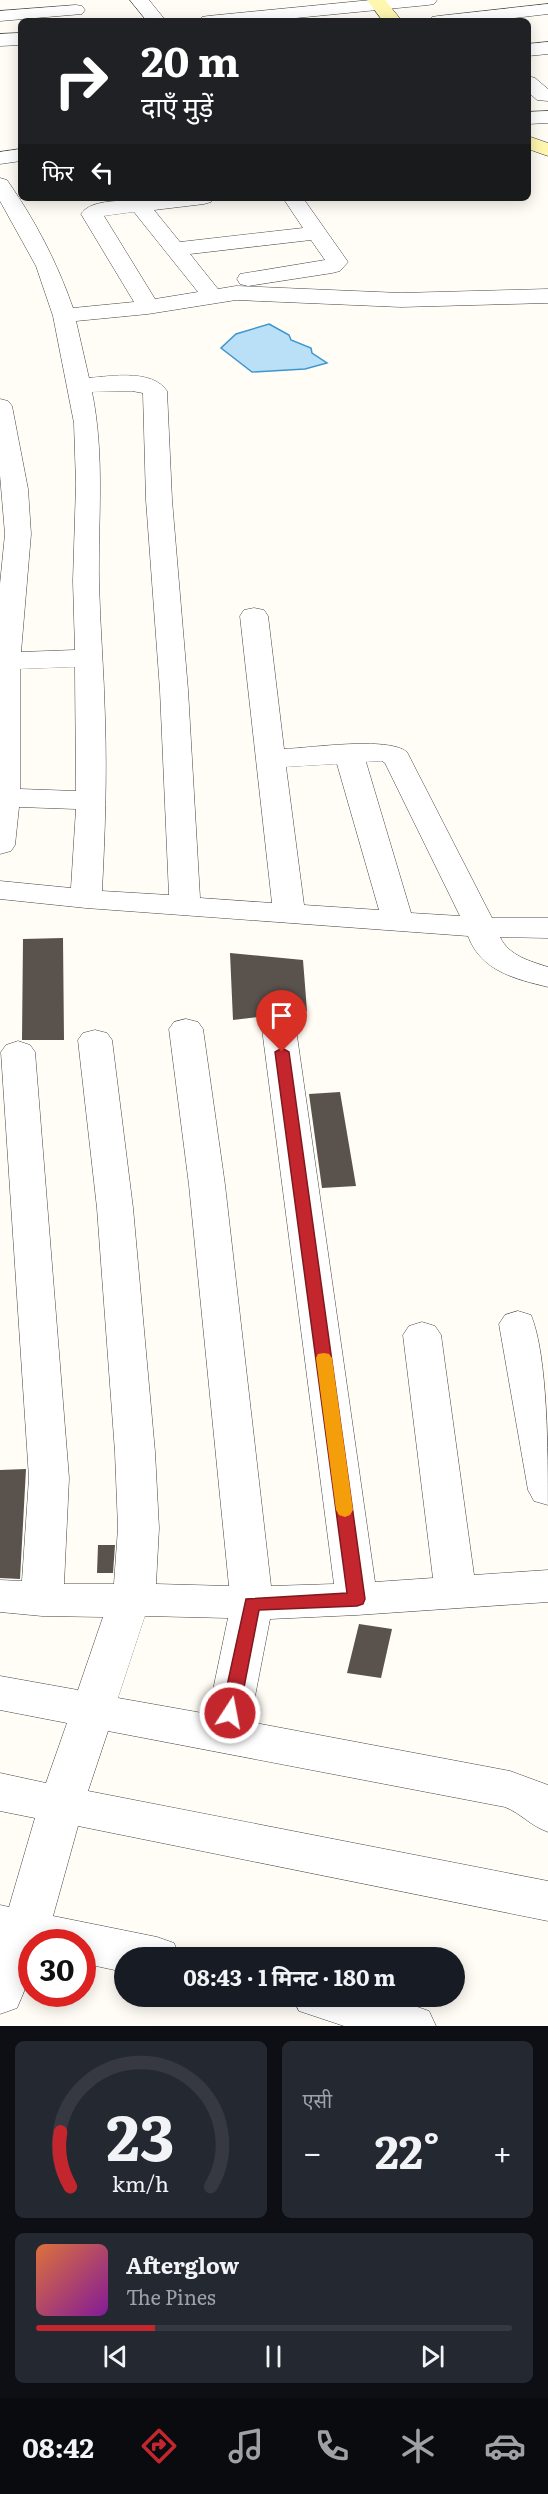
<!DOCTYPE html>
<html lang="hi">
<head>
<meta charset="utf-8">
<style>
	:root { --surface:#171b24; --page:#242831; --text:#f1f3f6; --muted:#9ea1a6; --line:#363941; --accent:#c4262e }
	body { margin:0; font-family:Literata,"Noto Sans Devanagari",serif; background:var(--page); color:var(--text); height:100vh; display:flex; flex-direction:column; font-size:22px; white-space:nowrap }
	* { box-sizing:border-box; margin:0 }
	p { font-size:20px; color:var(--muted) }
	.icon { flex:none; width:33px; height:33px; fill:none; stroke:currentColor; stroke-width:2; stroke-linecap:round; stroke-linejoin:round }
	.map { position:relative; height:2026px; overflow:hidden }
	.sheet { display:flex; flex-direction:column; gap:15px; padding:15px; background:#0d0f14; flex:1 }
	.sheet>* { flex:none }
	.guide { position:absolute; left:18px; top:18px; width:513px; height:183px; border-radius:9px; box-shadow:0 3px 15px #0003; background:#202124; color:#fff; overflow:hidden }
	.speed { position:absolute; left:18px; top:1929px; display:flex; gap:12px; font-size:30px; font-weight:700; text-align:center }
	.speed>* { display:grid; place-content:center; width:78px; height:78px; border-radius:50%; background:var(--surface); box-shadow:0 3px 15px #0003; line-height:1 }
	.speed .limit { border:9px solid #d22; background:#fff; color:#111 }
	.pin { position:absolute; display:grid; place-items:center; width:51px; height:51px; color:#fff; margin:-62px -26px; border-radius:50% 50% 50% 0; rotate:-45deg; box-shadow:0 0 6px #0007 }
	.pin .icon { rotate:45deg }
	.me { position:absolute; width:66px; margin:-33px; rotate:11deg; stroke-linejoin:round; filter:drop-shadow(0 0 4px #0008) }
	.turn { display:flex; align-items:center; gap:21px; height:126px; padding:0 24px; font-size:27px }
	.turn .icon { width:78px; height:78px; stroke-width:2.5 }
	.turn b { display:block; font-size:42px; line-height:51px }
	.then { display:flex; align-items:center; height:57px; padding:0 24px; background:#0003; gap:12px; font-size:22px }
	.big { font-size:45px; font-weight:700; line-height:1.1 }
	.sheet .card { flex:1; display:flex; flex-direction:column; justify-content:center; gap:9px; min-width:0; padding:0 21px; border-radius:9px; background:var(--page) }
	.sheet .dial { align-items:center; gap:0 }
	.dial svg { height:156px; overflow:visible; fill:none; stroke:var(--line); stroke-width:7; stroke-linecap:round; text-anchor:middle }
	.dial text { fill:var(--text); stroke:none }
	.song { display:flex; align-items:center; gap:18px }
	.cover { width:72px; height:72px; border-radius:9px; background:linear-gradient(135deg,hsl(20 70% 55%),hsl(290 70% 35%)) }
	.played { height:6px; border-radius:3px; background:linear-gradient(90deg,var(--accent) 25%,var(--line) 25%) }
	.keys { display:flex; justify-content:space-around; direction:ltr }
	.heat { display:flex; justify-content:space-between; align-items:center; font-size:33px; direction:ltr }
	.sheet .tiles { flex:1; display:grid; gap:15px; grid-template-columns:1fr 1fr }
	.card:last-child { grid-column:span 2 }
	.trip { position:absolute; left:114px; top:1947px; width:351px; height:60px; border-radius:30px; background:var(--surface); box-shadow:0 3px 15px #0003; font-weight:700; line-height:60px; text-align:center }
	.tabs { display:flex; height:96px; justify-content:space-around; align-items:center; background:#090b0e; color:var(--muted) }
	.tabs .icon { width:42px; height:42px }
	.tabs .active { color:var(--accent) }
	.tabs b { font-size:27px; color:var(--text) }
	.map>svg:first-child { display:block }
	.water { fill:#b9e0f7; stroke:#3f96cf; stroke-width:1.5 }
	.building { fill:#5a524d }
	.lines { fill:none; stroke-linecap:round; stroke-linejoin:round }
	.street-casing { stroke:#444; stroke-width:1 }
	.secondary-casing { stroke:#333; stroke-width:1 }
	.street { fill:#fff; fill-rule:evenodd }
	.secondary { fill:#fff6b0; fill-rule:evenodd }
	.route { fill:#c4262e; stroke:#7f191e; stroke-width:1.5 }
	.slow { fill:#f59e0b }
</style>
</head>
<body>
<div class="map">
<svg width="548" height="2026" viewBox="0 0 548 2026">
	<rect width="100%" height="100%" fill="#fffdf5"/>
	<path class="water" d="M 269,324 L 289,335 L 291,340 L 311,348 L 312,353 L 327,363 L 305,369 L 252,372 L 221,348 L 236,334 Z"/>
	<path class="building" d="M 63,938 L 64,1040 L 22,1040 L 23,939 Z
		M 230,953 L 303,960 L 307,1011 L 233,1020 Z
		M 340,1092 L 356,1186 L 322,1188 L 309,1094 Z
		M 26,1469 L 20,1579 L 0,1578 L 0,1470 Z
		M 98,1545 L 115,1545 L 113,1573 L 97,1573 Z
		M 359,1624 L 392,1629 L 381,1678 L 347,1673 Z"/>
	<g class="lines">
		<defs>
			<path id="street" d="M 130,0 L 149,0 L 166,21 L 147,21 Z
				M 371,0 L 437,0 L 434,4 L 428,5 L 265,21 L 199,21 L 202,17 L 208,16 Z
				M 548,4 L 548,14 L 488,21 L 429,21 L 432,17 L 438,16 Z
				M 76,5 L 82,6 L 85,10 L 82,14 L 0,21 L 0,11 Z
				M 21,33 L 21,45 L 0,46 L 0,34 Z
				M 548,42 L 548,54 L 528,56 L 528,44 Z
				M 528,76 L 535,78 L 548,89 L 548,101 L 537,100 L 528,92 Z
				M 548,111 L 548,123 L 528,124 L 528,112 Z
				M 21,149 L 21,161 L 0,164 L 0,152 Z
				M 0,178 L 7,180 C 35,220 57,262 73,308 L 134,302 L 81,214 C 90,201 111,202 125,200 L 124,198 L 214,198 L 211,202 L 204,204 L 154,210 L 180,242 L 303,228 L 283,198 L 303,198 L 348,262 L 340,271 L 332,273 L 248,286 L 240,284 L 237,279 L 240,274 L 325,260 L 311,240 L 190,254 L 218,289 L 236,286 L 401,293 L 548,289 L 548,303 L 401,307 L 236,300 L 148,314 L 76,321 L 89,378 C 112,376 152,369 167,391 L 172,500 L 188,690 L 200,898 L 272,903 L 240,616 L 244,610 L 254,608 L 264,610 L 268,616 L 284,749 C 311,748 388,736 407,752 L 492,918 L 548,918 L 548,938 L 500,937 C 509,956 530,961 548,967 L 548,987 C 515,979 481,971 468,936 L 86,908 L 0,899 L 0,881 L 71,888 L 76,809 L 19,807 L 15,845 L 11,851 L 0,854 L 0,584 L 5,534 L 0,475 L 0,399 L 8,401 L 12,406 L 28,489 L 31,534 L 21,652 L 75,650 L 73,581 L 76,484 L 74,423 L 53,316 L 36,266 L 0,201 ZM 134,212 L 198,292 L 155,299 L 104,216 ZM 132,391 L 143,393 L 146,500 L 160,690 L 169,895 L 102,891 C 105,833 107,776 105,718 C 104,673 100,627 99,582 C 98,518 105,455 92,392 ZM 75,667 L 76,791 L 20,789 L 20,669 ZM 382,761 L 385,763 L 460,916 L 411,913 L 366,762 ZM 337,764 L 379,910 L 304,905 L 286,767 Z
				M 186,1019 L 198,1022 L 203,1029 L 225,1185 L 271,1586 L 334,1584 L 262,1029 L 267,1022 L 279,1019 L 291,1022 L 296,1029 L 375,1582 L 433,1578 L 403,1335 L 409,1326 L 422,1322 L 435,1326 L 441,1335 L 474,1575 L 548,1570 L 548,1602 L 357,1615 L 270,1619 L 250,1722 L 510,1771 L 548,1785 L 548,1832 C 529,1825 522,1814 505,1807 L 108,1731 L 88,1791 L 548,1881 L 548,1921 L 78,1826 L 53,1916 L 157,1937 L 174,1943 L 180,1958 L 124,1958 L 124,1972 L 82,1963 L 82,1942 L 32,1942 C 32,1972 29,1981 17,2008 L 0,2014 L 0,1905 L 9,1907 L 35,1818 L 0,1811 L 0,1773 L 46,1783 L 67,1723 L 0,1710 L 0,1676 L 78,1690 L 103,1617 L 42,1616 L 0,1612 L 0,1580 L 22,1581 L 29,1478 L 1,1052 L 6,1045 L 18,1041 L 30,1045 L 35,1052 L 69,1478 L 64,1584 L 114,1584 L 118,1528 L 115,1452 L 97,1208 L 78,1040 L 83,1033 L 95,1030 L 107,1033 L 112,1040 L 133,1208 L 155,1452 L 159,1528 L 156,1584 L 229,1586 L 189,1185 L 169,1029 L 174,1022 ZM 145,1616 L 228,1618 L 208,1714 L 118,1698 Z
				M 518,1311 L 531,1315 C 548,1356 548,1456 548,1505 L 534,1501 L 528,1490 L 499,1324 L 505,1315 Z
				M 292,1996 L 386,1996 L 429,2011 L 436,2026 L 344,2026 L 299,2011 Z"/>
			<path id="secondary" d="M 367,0 L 385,0 L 402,21 L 383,21 Z
				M 528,136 L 548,143 L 548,156 L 528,149 Z"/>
		</defs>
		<use href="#street" class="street-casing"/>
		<use href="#secondary" class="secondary-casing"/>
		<use href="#street" class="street"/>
		<use href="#secondary" class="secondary"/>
	</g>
	<path class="route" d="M 282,1048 L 289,1052 L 365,1599 L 363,1604 L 357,1606 L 259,1610 L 239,1713 L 237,1718 L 230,1720 L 224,1718 L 221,1713 L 246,1599 L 347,1593 L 275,1052 Z"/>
	<path class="slow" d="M 324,1353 L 329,1354 L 332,1358 L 353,1510 L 350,1515 L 345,1517 L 339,1515 L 336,1510 L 316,1358 L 318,1354 Z"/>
</svg>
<div class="speed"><div class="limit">30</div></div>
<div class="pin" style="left:282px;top:1052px;background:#d93025"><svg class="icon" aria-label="arrive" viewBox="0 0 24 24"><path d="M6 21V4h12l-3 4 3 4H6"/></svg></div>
<svg class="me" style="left:230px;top:1713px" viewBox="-20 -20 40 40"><circle r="17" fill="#c4262e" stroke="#fff" stroke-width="3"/><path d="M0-11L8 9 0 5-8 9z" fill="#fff"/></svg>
<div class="trip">08:43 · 1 मिनट · 180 m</div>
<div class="guide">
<div class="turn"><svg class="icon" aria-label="right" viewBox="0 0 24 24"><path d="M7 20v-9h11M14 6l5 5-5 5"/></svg><div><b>20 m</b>दाएँ मुड़ें</div></div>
<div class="then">फिर<svg class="icon" aria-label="left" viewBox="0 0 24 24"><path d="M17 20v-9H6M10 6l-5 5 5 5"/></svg></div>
</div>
</div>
<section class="sheet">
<div class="tiles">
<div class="card dial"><svg viewBox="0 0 100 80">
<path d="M14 69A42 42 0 1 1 86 69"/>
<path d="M14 69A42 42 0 0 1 9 41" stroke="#c4262e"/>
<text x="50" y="56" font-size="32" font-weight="700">23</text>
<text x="50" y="72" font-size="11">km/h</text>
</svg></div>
<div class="card"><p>एसी</p>
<div class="heat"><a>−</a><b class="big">22°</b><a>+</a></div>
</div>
<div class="card">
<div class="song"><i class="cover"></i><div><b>Afterglow</b><p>The Pines</p></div></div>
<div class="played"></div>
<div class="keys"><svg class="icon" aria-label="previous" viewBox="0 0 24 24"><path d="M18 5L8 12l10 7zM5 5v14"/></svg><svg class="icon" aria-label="pause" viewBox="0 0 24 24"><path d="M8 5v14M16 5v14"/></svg><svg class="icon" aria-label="next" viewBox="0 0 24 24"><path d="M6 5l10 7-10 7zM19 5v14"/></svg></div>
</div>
</div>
</section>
<nav class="tabs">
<b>08:42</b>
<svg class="icon active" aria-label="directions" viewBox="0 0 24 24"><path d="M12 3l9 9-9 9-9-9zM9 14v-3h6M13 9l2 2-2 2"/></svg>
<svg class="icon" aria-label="music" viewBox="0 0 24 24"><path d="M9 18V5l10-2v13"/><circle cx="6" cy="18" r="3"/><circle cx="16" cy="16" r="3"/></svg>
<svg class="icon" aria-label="phone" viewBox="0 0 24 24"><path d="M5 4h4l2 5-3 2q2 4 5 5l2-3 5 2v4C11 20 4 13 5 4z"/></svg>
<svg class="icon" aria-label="climate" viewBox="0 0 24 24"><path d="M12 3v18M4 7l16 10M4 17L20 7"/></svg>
<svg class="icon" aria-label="car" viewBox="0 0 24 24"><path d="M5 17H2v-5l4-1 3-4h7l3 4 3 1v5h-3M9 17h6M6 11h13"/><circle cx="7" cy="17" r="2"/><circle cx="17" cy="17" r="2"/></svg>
</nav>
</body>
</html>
